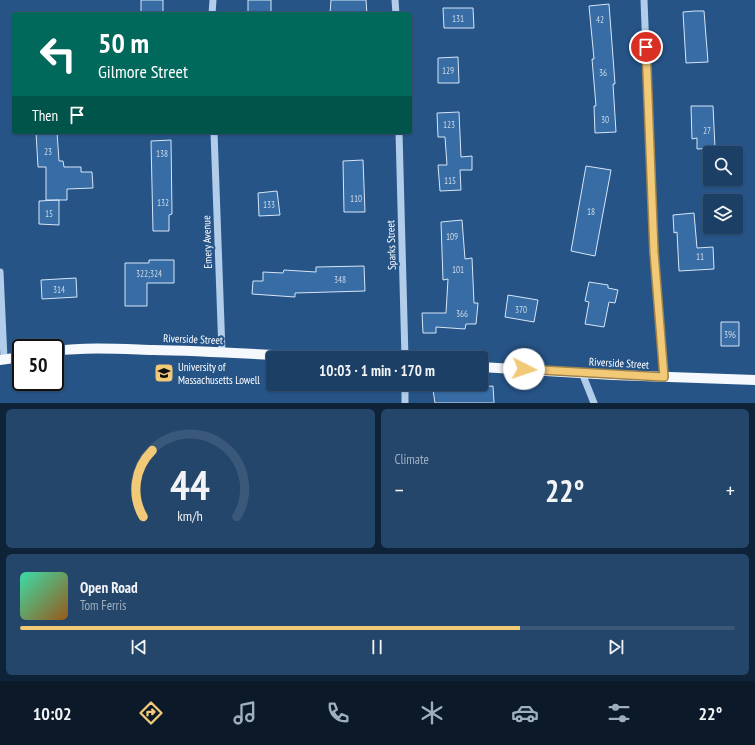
<!DOCTYPE html>
<html lang="en">
<head>
<meta charset="utf-8">
<style>
	:root { --surface:#1c3f65; --page:#25466b; --text:#f1f3f6; --muted:#a0afbf; --line:#3a5879; --accent:#f1c977 }
	body { margin:0; font-family:"PT Sans Narrow",sans-serif; background:var(--page); color:var(--text); height:100vh; display:flex; flex-direction:column; font-size:15px; white-space:nowrap }
	* { box-sizing:border-box; margin:0 }
	p { font-size:13px; color:var(--muted) }
	.icon { flex:none; width:22px; height:22px; fill:none; stroke:currentColor; stroke-width:2; stroke-linecap:round; stroke-linejoin:round }
	.map { position:relative; height:403px; overflow:hidden }
	.panel { display:flex; flex-direction:column; gap:6px; padding:6px; background:#0f2338; flex:1 }
	.panel>* { flex:none }
	.top-card { position:absolute; left:12px; top:12px; width:400px; height:122px; border-radius:4px; box-shadow:0 1px 3px #0004,0 0 0 1px var(--line); background:#00695c; color:#fff; overflow:hidden }
	.fabs { position:absolute; left:703px; top:146px; display:grid; gap:8px }
	.fabs a { display:grid; place-items:center; width:40px; height:40px; border-radius:4px; background:var(--surface); box-shadow:0 1px 3px #0004,0 0 0 1px var(--line); font-size:20px }
	.speed { position:absolute; left:12px; top:339px; display:flex; gap:8px; font-size:20px; font-weight:700; text-align:center }
	.speed>* { display:grid; place-content:center; width:52px; height:52px; border-radius:50%; background:var(--surface); box-shadow:0 1px 3px #0004,0 0 0 1px var(--line); line-height:1 }
	.speed .limit { border:2px solid #111; border-radius:6px; background:#fff; color:#111 }
	.pin { position:absolute; display:grid; place-items:center; width:34px; height:34px; color:#fff; margin:-17px; border:2px solid #fff; border-radius:50%; box-shadow:0 1px 4px #0007 }
	.me { position:absolute; width:44px; margin:-22px; rotate:94deg; stroke-linejoin:round; filter:drop-shadow(0 0 3px #0008) }
	.turn { display:flex; align-items:center; gap:14px; height:84px; padding:0 20px; font-size:18px }
	.turn .icon { width:52px; height:52px; stroke-width:2.5 }
	.turn b { display:block; font-size:28px; line-height:34px }
	.then { display:flex; align-items:center; height:38px; padding:0 20px; background:#0003; gap:8px; font-size:15px }
	.big { font-size:30px; font-weight:700; line-height:1.1 }
	.panel .card { flex:1; display:flex; flex-direction:column; justify-content:center; gap:6px; min-width:0; padding:0 14px; border-radius:6px; background:var(--page) }
	.panel .dial { align-items:center; gap:0 }
	.dial svg { height:104px; overflow:visible; fill:none; stroke:var(--line); stroke-width:7; stroke-linecap:round; text-anchor:middle }
	.dial text { fill:var(--text); stroke:none }
	.song { display:flex; align-items:center; gap:12px }
	.cover { width:48px; height:48px; border-radius:6px; background:linear-gradient(135deg,hsl(160 70% 55%),hsl(30 70% 35%)) }
	.played { height:4px; border-radius:2px; background:linear-gradient(90deg,var(--accent) 70%,var(--line) 70%) }
	.keys { display:flex; justify-content:space-around; direction:ltr }
	.heat { display:flex; justify-content:space-between; align-items:center; font-size:22px; direction:ltr }
	.panel .tiles { flex:1; display:grid; gap:6px; grid-template-columns:1fr 1fr }
	.card:last-child { grid-column:span 2 }
	.trip { position:absolute; left:266px; top:351px; width:222px; height:40px; border-radius:4px; background:var(--surface); box-shadow:0 1px 3px #0004,0 0 0 1px var(--line); font-weight:700; line-height:40px; text-align:center }
	.menu { display:flex; height:64px; justify-content:space-around; align-items:center; background:#0b1928; color:var(--muted) }
	.menu .icon { width:28px; height:28px }
	.menu .on { color:var(--accent) }
	.menu b { font-size:18px; color:var(--text) }
	.map>svg:first-child { display:block }
	.building { fill:#376ca4; stroke:#d6e6f7 }
	.lines { fill:none; stroke-linecap:round; stroke-linejoin:round }
	.minor { stroke:#b2cde9; stroke-width:7 }
	.major { stroke:#f5f9fe; stroke-width:10 }
	.route-casing { stroke:#9d834d; stroke-width:10 }
	.route { stroke:#f1c977; stroke-width:7 }
	.labels { text-anchor:middle; dominant-baseline:central; stroke-width:4; stroke-linejoin:round; paint-order:stroke }
	.number-label { font-size:9px; fill:#cddae8 }
	.street-label { font-size:11px; fill:#fff; stroke:#265487 }
	.poi-label { font-size:11px; fill:#fff; stroke:#265487; text-anchor:start }
</style>
</head>
<body>
<div class="map">
<svg width="755" height="403" viewBox="0 0 755 403">
	<rect width="100%" height="100%" fill="#265487"/>
	<path class="building" d="M 141,0 L 163,0 L 163,14 L 141,14 Z
		M 248,0 L 271,0 L 271,14 L 248,14 Z
		M 331,0 L 366,0 L 367,14 L 330,14 Z
		M 609,4 L 615,84 L 613,84 L 616,132 L 595,133 L 594,106 L 596,106 L 592,59 L 594,59 L 589,6 Z
		M 443,8 L 473,8 L 474,28 L 444,28 Z
		M 695,11 L 704,11 L 708,62 L 686,63 L 683,12 Z
		M 458,57 L 459,83 L 438,83 L 438,58 Z
		M 691,106 L 713,106 L 715,148 L 697,149 L 697,138 L 692,139 Z
		M 459,112 L 461,157 L 472,156 L 472,170 L 460,170 L 461,190 L 440,191 L 438,165 L 447,165 L 445,137 L 438,137 L 437,113 Z
		M 36,132 L 57,132 L 59,161 L 63,161 L 64,167 L 81,167 L 81,172 L 92,172 L 93,188 L 67,189 L 67,200 L 46,200 L 46,167 L 38,167 Z
		M 171,140 L 172,214 L 169,215 L 169,231 L 153,231 L 151,141 Z
		M 363,160 L 365,212 L 344,212 L 343,161 Z
		M 586,166 L 611,170 L 595,256 L 571,251 Z
		M 277,191 L 280,215 L 259,216 L 258,193 Z
		M 59,200 L 59,225 L 39,224 L 39,201 Z
		M 694,213 L 697,248 L 713,247 L 714,269 L 679,271 L 677,232 L 674,233 L 673,215 Z
		M 462,220 L 465,259 L 472,258 L 474,303 L 478,303 L 476,324 L 466,324 L 465,329 L 436,327 L 436,333 L 423,333 L 422,313 L 446,313 L 448,279 L 443,280 L 441,222 Z
		M 149,260 L 174,260 L 174,283 L 147,283 L 147,306 L 125,306 L 125,263 L 149,263 Z
		M 364,266 L 365,291 L 295,293 L 295,297 L 252,294 L 253,281 L 263,281 L 263,272 L 283,273 L 284,270 L 316,272 L 316,267 Z
		M 76,278 L 77,297 L 42,299 L 41,280 Z
		M 589,282 L 608,285 L 608,288 L 618,290 L 615,303 L 609,302 L 604,327 L 585,324 L 589,302 L 585,301 Z
		M 508,295 L 538,300 L 534,322 L 505,317 Z
		M 721,322 L 739,322 L 739,346 L 721,346 Z
		M 455,386 L 455,389 L 493,386 L 494,403 L 435,403 L 433,390 Z"/>
	<g class="lines">
		<path class="minor" d="M 395,0 L 396,14
			M 644,0 L 654,252 L 664,377
			M 212,14 L 213,0
			M 214,132 L 222,352
			M 399,132 L 405,358
			M 0,272 L 4,359
			M 582,373 L 594,403
			M 405,384 L 405,403"/>
		<path class="major" d="M 55,351 C 87,347 120,349 153,350 C 212,351 270,355 329,358
			M 0,360 L 21,357
			M 481,367 L 613,375 L 755,380"/>
	</g>
	<g class="lines">
		<defs>
			<path id="route" d="M 524,369 L 664,377 L 654,252 L 646,47"/>
		</defs>
		<use href="#route" class="route-casing"/>
		<use href="#route" class="route"/>
	</g>
	<defs>
		<symbol id="university-square" viewBox="-11 -11 22 22"><rect x="-9" y="-9" width="18" height="18" rx="4" fill="#f1c977" stroke="#265487"/><path d="M0-5L7-2L0 1L-7-2ZM-4 1L0 2.5L4 1V4Q0 6-4 4Z" fill="#111"/></symbol>
	</defs>
	<g fill-rule="evenodd">
		<use href="#university-square" x="153" y="362" width="22" height="22"/>
	</g>
	<g class="labels">
		<g class="number-label">
			<text x="458" y="18">131</text>
			<text x="600" y="19">42</text>
			<text x="448" y="70">129</text>
			<text x="603" y="72">36</text>
			<text x="605" y="119">30</text>
			<text x="449" y="124">123</text>
			<text x="707" y="130">27</text>
			<text x="48" y="151">23</text>
			<text x="162" y="153">138</text>
			<text x="450" y="180">115</text>
			<text x="356" y="198">110</text>
			<text x="163" y="202">132</text>
			<text x="269" y="204">133</text>
			<text x="591" y="211">18</text>
			<text x="49" y="213">15</text>
			<text x="452" y="236">109</text>
			<text x="700" y="256">11</text>
			<text x="458" y="269">101</text>
			<text x="149" y="273">322;324</text>
			<text x="340" y="279">348</text>
			<text x="59" y="289">314</text>
			<text x="521" y="309">370</text>
			<text x="462" y="313">366</text>
			<text x="730" y="334">396</text>
		</g>
		<g class="street-label">
			<text transform="translate(207 242) rotate(-92)">Emery Avenue</text>
			<text transform="translate(391 245) rotate(-92)">Sparks Street</text>
			<text transform="translate(193 339) rotate(2)">Riverside Street</text>
			<text transform="translate(619 363) rotate(3)">Riverside Street</text>
		</g>
		<g class="poi-label">
			<text x="178" y="367">University of<tspan x="178" dy="13">Massachusetts Lowell</tspan></text>
		</g>
	</g>
</svg>
<div class="fabs">
<a><svg class="icon" aria-label="search" viewBox="0 0 24 24"><circle cx="10" cy="10" r="6"/><path d="M15 15l6 6"/></svg></a>
<a><svg class="icon" aria-label="layers" viewBox="0 0 24 24"><path d="M12 4l9 5-9 5-9-5zM3 14l9 5 9-5"/></svg></a>
</div>
<div class="speed"><div class="limit">50</div></div>
<div class="pin" style="left:646px;top:47px;background:#d93025"><svg class="icon" aria-label="arrive" viewBox="0 0 24 24"><path d="M6 21V4h12l-3 4 3 4H6"/></svg></div>
<svg class="me" style="left:524px;top:369px" viewBox="-20 -20 40 40"><circle r="19" fill="#fff"/><path d="M0-13L10 11 0 6-10 11z" fill="#f1c977"/></svg>
<div class="trip">10:03 · 1 min · 170 m</div>
<div class="top-card">
<div class="turn"><svg class="icon" aria-label="left" viewBox="0 0 24 24"><path d="M17 20v-9H6M10 6l-5 5 5 5"/></svg><div><b>50 m</b>Gilmore Street</div></div>
<div class="then">Then<svg class="icon" aria-label="arrive" viewBox="0 0 24 24"><path d="M6 21V4h12l-3 4 3 4H6"/></svg></div>
</div>
</div>
<section class="panel">
<div class="tiles">
<div class="card dial"><svg viewBox="0 0 100 80">
<path d="M14 69A42 42 0 1 1 86 69"/>
<path d="M14 69A42 42 0 0 1 21 18" stroke="#f1c977"/>
<text x="50" y="56" font-size="32" font-weight="700">44</text>
<text x="50" y="72" font-size="11">km/h</text>
</svg></div>
<div class="card"><p>Climate</p>
<div class="heat"><a>−</a><b class="big">22°</b><a>+</a></div>
</div>
<div class="card">
<div class="song"><i class="cover"></i><div><b>Open Road</b><p>Tom Ferris</p></div></div>
<div class="played"></div>
<div class="keys"><svg class="icon" aria-label="previous" viewBox="0 0 24 24"><path d="M18 5L8 12l10 7zM5 5v14"/></svg><svg class="icon" aria-label="pause" viewBox="0 0 24 24"><path d="M8 5v14M16 5v14"/></svg><svg class="icon" aria-label="next" viewBox="0 0 24 24"><path d="M6 5l10 7-10 7zM19 5v14"/></svg></div>
</div>
</div>
</section>
<nav class="menu">
<b>10:02</b>
<svg class="icon on" aria-label="directions" viewBox="0 0 24 24"><path d="M12 3l9 9-9 9-9-9zM9 14v-3h6M13 9l2 2-2 2"/></svg>
<svg class="icon" aria-label="music" viewBox="0 0 24 24"><path d="M9 18V5l10-2v13"/><circle cx="6" cy="18" r="3"/><circle cx="16" cy="16" r="3"/></svg>
<svg class="icon" aria-label="phone" viewBox="0 0 24 24"><path d="M5 4h4l2 5-3 2q2 4 5 5l2-3 5 2v4C11 20 4 13 5 4z"/></svg>
<svg class="icon" aria-label="climate" viewBox="0 0 24 24"><path d="M12 3v18M4 7l16 10M4 17L20 7"/></svg>
<svg class="icon" aria-label="car" viewBox="0 0 24 24"><path d="M5 17H2v-5l4-1 3-4h7l3 4 3 1v5h-3M9 17h6M6 11h13"/><circle cx="7" cy="17" r="2"/><circle cx="17" cy="17" r="2"/></svg>
<svg class="icon" aria-label="filters" viewBox="0 0 24 24"><path d="M4 7h16M4 17h16"/><circle cx="9" cy="7" r="2"/><circle cx="15" cy="17" r="2"/></svg>
<b>22°</b>
</nav>
</body>
</html>
